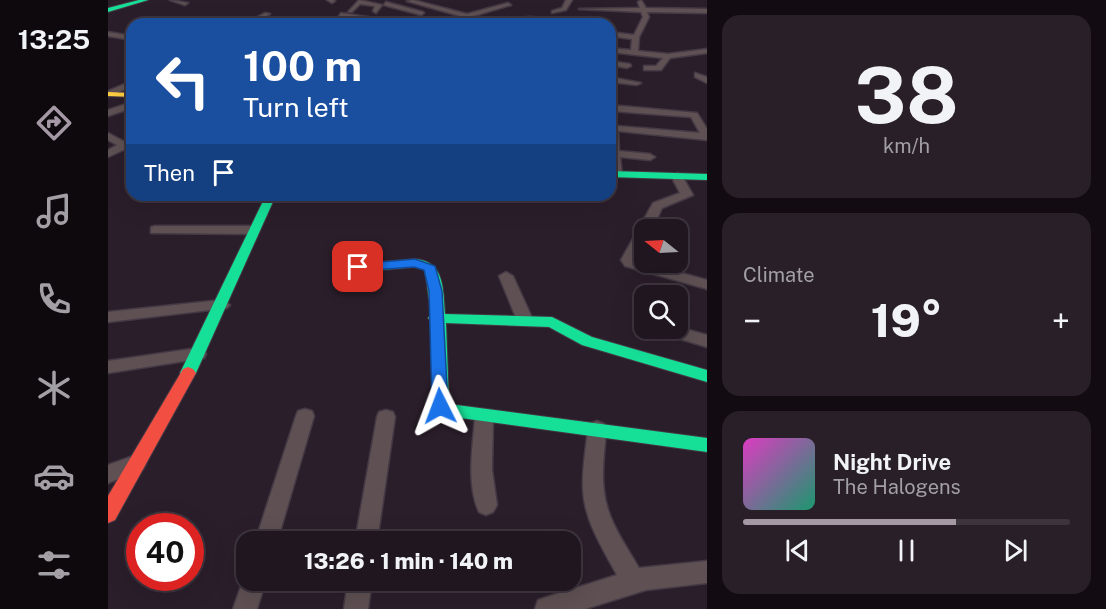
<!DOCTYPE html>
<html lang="en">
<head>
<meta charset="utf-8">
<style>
	:root { --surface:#201620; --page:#281f29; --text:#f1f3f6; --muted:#a29fa5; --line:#3d353e; --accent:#a598a5 }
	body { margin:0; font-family:"Public Sans",sans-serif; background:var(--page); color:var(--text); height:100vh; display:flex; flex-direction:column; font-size:22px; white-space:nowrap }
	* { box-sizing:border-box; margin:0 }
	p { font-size:20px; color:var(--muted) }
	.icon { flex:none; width:33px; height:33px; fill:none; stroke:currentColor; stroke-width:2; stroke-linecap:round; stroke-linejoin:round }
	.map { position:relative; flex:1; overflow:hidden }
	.drawer { display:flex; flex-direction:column; gap:15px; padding:15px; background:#120c12; width:399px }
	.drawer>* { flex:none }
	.banner { position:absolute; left:18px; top:18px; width:490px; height:183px; border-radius:18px; box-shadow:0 6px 24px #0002,0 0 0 2px var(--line); background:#1a4fa0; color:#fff; overflow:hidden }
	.needle { width:39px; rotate:288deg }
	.fabs { position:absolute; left:526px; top:219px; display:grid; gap:12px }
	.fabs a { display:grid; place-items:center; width:54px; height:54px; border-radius:12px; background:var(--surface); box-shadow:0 6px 24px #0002,0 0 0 2px var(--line); font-size:30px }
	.speed { position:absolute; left:18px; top:513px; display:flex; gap:12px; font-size:30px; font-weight:700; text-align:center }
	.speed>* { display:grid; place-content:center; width:78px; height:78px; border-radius:50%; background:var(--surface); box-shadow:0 6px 24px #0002,0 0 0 2px var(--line); line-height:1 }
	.speed .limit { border:9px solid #d22; background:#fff; color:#111 }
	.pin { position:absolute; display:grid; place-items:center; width:51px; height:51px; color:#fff; margin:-26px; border-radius:12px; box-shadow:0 3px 9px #0006 }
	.me { position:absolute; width:66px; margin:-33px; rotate:357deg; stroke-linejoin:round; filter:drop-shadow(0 0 4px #0008) }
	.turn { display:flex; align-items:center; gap:21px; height:126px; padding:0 18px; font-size:27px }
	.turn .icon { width:78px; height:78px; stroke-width:2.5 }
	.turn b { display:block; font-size:42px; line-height:51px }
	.then { display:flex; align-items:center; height:57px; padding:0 18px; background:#0003; gap:12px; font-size:22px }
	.big { font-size:45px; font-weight:800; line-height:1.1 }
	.drawer .card { flex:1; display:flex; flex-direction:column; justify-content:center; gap:9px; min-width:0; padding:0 21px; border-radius:18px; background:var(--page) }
	.drawer .dial { align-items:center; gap:0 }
	.dial b { font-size:78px; line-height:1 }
	.song { display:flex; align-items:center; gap:18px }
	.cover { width:72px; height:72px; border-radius:9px; background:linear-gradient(135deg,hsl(310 70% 55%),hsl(160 70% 35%)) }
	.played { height:6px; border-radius:3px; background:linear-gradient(90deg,var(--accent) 65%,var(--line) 65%) }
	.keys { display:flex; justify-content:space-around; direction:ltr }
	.heat { display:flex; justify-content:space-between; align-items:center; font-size:33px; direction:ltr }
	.trip { position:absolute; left:128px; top:531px; width:345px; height:60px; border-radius:18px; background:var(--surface); box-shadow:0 6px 24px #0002,0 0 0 2px var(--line); font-weight:800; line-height:60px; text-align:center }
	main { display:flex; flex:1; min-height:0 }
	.tabs { display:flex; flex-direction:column; width:108px; justify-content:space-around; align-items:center; background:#0d090d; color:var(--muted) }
	.tabs .icon { width:42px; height:42px }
	.tabs .selected { color:var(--accent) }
	.tabs b { font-size:27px; color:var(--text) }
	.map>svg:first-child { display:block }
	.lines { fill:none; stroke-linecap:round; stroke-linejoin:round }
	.street-casing { stroke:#443944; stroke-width:3 }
	.fast-casing { stroke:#443944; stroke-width:2 }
	.slow-casing { stroke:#443944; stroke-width:2 }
	.jam-casing { stroke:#443944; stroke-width:2 }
	.street { fill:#5f5153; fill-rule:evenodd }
	.fast { fill:#16e098; fill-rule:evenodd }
	.slow { fill:#ffcf43; fill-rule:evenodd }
	.jam { fill:#f24e42; fill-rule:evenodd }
	.route { fill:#1a73e8; stroke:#114b97; stroke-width:1.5 }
</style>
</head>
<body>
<main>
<nav class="tabs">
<b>13:25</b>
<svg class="icon selected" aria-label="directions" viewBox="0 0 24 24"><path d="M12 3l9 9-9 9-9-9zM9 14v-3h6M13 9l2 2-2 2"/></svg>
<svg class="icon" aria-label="music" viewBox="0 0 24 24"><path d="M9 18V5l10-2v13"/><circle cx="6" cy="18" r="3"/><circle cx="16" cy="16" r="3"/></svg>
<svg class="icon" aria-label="phone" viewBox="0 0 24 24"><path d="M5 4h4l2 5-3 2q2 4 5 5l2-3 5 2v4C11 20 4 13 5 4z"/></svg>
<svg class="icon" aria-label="climate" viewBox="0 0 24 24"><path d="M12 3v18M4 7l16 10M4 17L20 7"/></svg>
<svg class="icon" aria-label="car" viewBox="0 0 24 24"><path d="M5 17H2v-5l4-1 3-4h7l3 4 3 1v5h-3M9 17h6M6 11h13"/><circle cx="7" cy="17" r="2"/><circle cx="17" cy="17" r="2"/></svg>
<svg class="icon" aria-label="filters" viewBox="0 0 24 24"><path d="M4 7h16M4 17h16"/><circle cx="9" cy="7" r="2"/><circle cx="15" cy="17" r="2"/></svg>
</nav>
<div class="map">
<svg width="599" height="609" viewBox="0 0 599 609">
	<rect width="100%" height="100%" fill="#2a1e2a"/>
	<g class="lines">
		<defs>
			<path id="street" d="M 62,0 L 80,3 L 77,5 Z
				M 219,0 L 226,0 L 227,1 L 224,3 Z
				M 251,0 L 274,5 L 268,13 L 265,11 L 267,6 L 252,4 L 244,12 L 240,12 Z
				M 305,0 L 359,14 L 400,3 L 403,5 L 359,18 L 299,1 Z
				M 458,0 L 464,0 L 458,10 L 444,13 L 444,11 L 454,8 Z
				M 533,0 L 538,8 L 599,9 L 599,13 L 539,12 L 541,17 L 531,37 L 530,51 L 560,54 L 599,49 L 599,53 L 562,58 L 553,70 L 536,70 L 536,66 L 548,66 L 555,58 L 502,52 L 502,48 L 523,50 L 524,39 L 502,36 L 502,32 L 526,35 L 535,17 L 533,12 L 471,9 L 532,8 L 530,2 Z
				M 278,2 L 315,12 L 316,13 L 313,15 L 276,5 Z
				M 157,13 L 162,14 L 145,24 L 137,24 Z
				M 233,13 L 266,18 L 269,20 L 266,22 L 231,16 Z
				M 422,17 L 487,22 L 490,24 L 422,21 L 395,24 L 397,19 Z
				M 315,21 L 327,24 L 312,24 Z
				M 278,22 L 284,23 L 285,24 L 275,24 Z
				M 0,32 L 24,36 L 24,40 L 0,36 Z
				M 502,61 L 522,64 L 523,66 L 519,68 L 502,65 Z
				M 587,73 L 599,77 L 599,83 L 587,77 Z
				M 502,77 L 533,83 L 529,85 L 502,82 Z
				M 24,81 L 24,86 L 0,97 L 0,91 Z
				M 24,102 L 24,108 L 0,116 L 0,110 Z
				M 502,105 L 589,113 L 599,129 L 599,140 L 510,131 L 511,151 L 542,154 L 547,157 L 542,160 L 512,157 L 514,174 L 508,177 L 504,176 L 502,117 L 507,117 L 509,126 L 592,133 L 583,117 L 503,111 Z
				M 0,133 L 17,142 L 24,140 L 24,146 L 0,157 L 0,150 L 9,145 L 0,140 Z
				M 569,173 L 573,174 L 585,195 L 554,208 L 544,230 L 537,230 L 537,242 L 527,260 L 599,280 L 599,289 L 517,266 L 513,260 L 545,203 L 572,193 L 563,176 Z
				M 47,226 L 145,226 L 151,230 L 145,234 L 43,233 L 43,227 Z
				M 398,272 L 405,276 L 425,320 L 422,324 L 417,325 L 409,320 L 391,276 Z
				M 114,300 L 122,305 L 119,308 L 0,322 L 0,312 Z
				M 570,327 L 599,335 L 599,347 L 549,332 L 547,328 Z
				M 90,348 L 96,350 L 98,354 L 96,358 L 0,373 L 0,361 Z
				M 197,409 L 204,411 L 206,416 L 169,542 L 147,542 L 188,416 L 190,411 Z
				M 278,410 L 285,412 L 287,417 L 269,542 L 247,542 L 269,417 L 271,412 Z
				M 376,410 L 383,412 L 385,417 L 384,470 L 389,505 L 385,512 L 378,515 L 371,512 C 358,484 365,446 367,417 L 369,412 Z
				M 489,421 L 496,424 L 498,429 C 497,449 493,471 496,491 C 499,520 517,544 531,568 L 599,561 L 599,583 L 538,590 L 477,609 L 427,609 L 430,600 L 439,597 L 509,575 C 495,549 476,520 475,489 C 474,469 478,449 480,429 L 482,424 Z
				M 28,455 L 35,457 L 38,463 L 35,469 L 0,483 L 0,465 Z
				M 138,572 L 138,580 L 158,580 L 149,609 L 125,609 Z
				M 240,580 L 264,580 L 260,609 L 236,609 Z"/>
			<path id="fast" d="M 31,0 L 40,0 L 0,12 L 0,8 Z
				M 502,171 L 599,174 L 599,180 L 502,177 Z
				M 158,195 L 168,195 L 88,373 L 85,377 L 75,377 L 72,373 Z
				M 307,259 C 337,261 335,290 337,314 L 444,317 L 484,337 L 599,370 L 599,382 L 474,345 L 441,327 L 338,323 L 341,404 L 599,438 L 599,452 L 331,415 L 324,406 L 324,322 L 320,318 L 323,314 L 317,270 L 307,267 L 250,272 L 244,268 L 250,264 Z"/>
			<path id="slow" d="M 0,92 L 24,93 L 24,97 L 0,96 Z"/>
			<path id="jam" d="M 80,367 L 85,369 L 88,373 L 7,520 L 0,523 L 0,496 L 75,369 Z"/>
		</defs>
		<use href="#street" class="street-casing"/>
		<use href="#fast" class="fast-casing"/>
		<use href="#slow" class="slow-casing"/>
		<use href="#jam" class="jam-casing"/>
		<use href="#street" class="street"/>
		<use href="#fast" class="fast"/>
		<use href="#slow" class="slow"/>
		<use href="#jam" class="jam"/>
	</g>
	<path class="route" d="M 307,259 L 327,266 L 334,291 L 340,406 L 332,413 L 324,406 L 321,291 L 316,270 L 306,267 L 250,271 L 243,267 L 250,264 Z"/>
</svg>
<div class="fabs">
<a><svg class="needle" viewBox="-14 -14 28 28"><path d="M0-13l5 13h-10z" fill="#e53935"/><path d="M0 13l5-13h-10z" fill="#a29fa5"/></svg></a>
<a><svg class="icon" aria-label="search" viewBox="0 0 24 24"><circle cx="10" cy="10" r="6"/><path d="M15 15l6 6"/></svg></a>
</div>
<div class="speed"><div class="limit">40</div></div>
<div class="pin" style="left:250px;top:267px;background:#d93025"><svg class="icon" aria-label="arrive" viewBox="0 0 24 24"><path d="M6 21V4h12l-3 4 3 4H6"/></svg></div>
<svg class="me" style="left:332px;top:406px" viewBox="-20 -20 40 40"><path d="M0-17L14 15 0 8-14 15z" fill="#1a73e8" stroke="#fff" stroke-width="4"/></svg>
<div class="trip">13:26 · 1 min · 140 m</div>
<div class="banner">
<div class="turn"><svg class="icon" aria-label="left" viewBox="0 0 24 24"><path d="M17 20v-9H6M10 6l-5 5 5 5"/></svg><div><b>100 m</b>Turn left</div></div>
<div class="then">Then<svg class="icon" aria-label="arrive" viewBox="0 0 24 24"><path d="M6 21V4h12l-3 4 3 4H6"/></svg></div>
</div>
</div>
<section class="drawer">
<div class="card dial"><b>38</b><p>km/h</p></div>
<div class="card"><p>Climate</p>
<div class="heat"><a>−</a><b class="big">19°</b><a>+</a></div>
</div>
<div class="card">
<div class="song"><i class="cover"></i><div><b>Night Drive</b><p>The Halogens</p></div></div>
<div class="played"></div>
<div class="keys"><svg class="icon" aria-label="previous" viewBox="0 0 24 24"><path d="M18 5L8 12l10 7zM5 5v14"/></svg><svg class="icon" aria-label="pause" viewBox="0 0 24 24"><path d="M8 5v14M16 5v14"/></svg><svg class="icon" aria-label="next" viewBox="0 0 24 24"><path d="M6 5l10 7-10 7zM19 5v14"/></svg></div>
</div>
</section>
</main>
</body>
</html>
